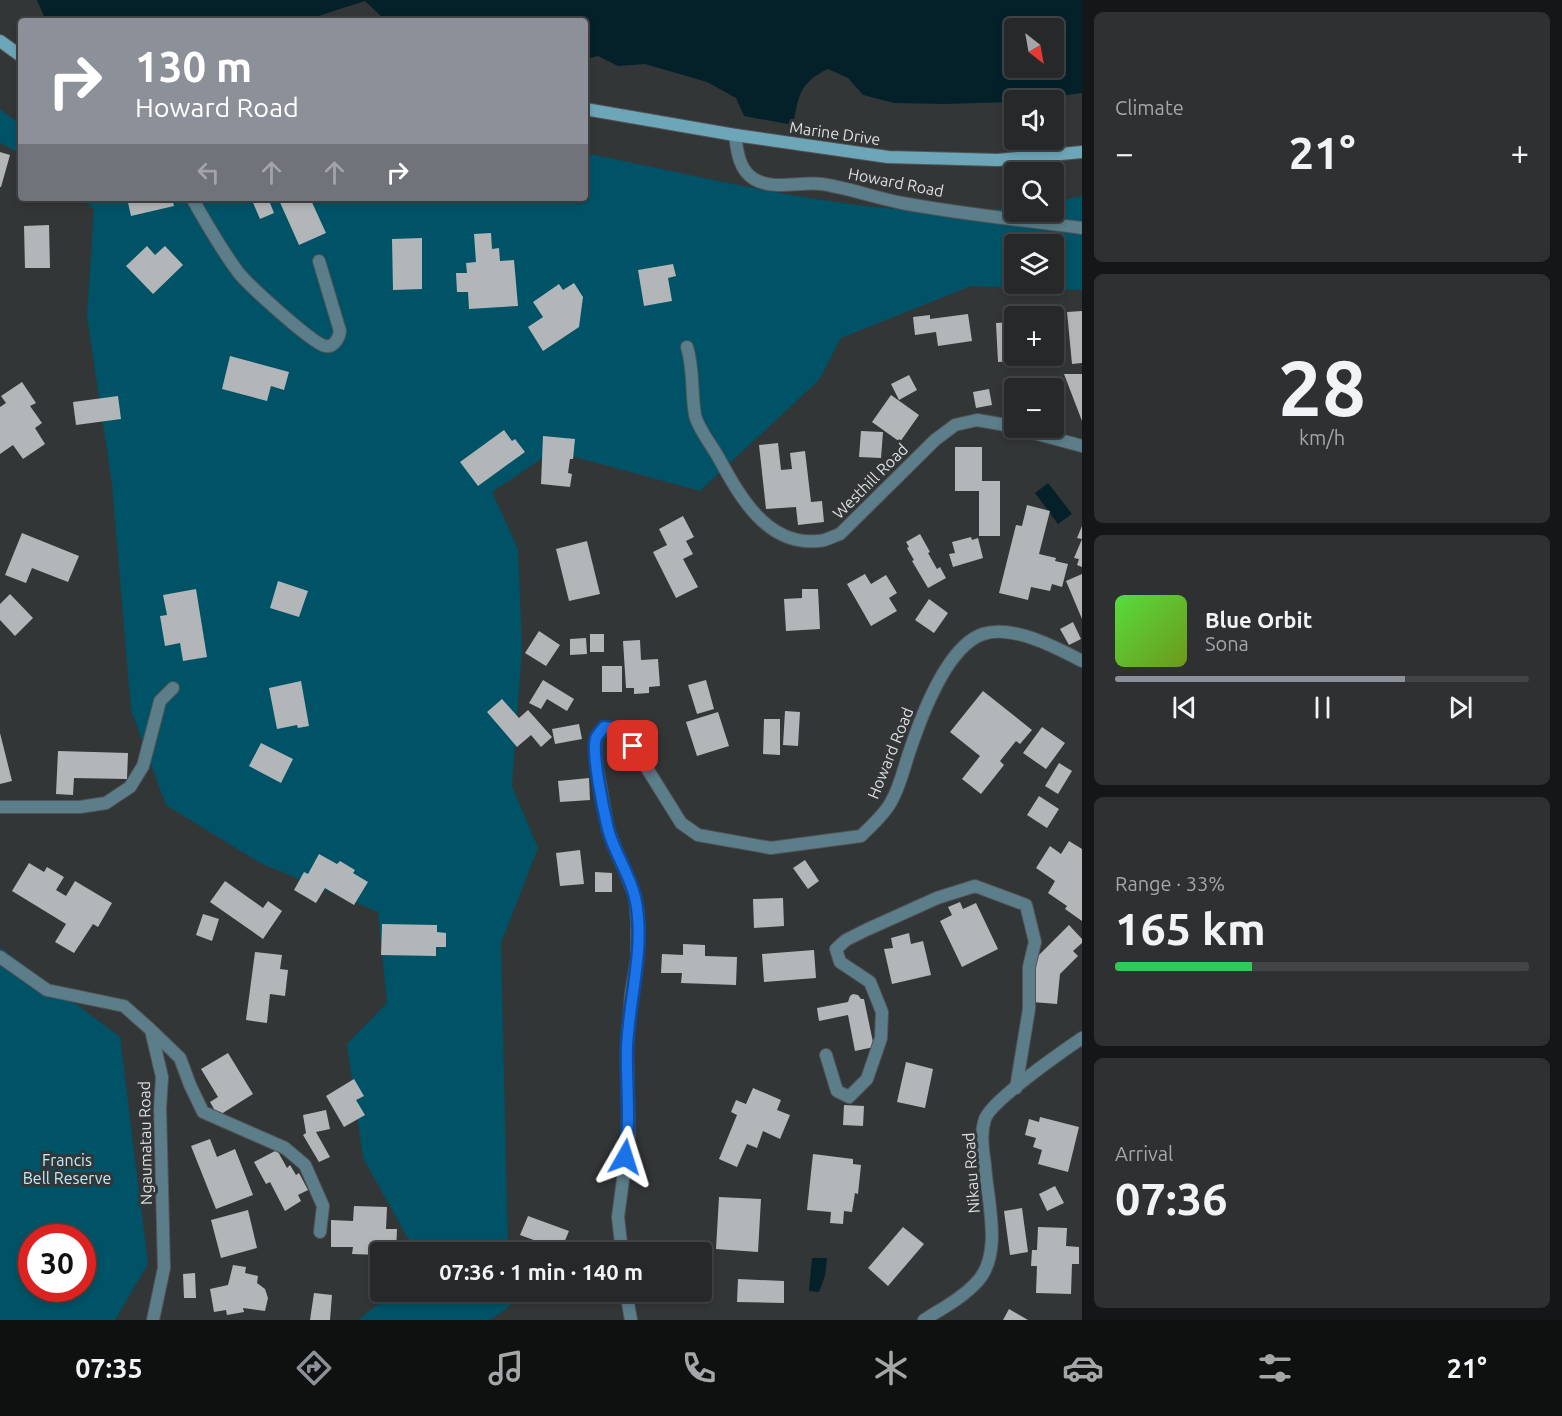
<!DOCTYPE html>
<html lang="en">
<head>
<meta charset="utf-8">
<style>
	:root { --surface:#262829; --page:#2e3031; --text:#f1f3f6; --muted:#a4a6a8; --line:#424446; --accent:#8c9099 }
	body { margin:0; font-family:Ubuntu,sans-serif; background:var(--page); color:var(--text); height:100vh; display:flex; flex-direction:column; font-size:22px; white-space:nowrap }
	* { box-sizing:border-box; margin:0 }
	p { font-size:20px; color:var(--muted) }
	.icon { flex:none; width:33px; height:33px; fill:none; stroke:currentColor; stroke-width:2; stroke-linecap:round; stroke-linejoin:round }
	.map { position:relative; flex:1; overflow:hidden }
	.side { display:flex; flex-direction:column; gap:12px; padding:12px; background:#151617; width:480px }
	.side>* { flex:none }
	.top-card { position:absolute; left:18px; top:18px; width:570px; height:183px; border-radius:6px; box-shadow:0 3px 9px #0003,0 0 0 2px var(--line); background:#8c9099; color:#fff; overflow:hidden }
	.needle { width:39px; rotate:149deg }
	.fabs { position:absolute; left:1004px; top:18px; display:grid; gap:12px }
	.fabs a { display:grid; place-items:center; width:60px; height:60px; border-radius:6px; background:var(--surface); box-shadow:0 3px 9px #0003,0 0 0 2px var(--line); font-size:30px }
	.speed { position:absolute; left:18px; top:1224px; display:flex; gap:12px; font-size:30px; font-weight:700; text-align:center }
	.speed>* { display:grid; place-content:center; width:78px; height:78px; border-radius:50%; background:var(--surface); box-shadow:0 3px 9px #0003,0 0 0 2px var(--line); line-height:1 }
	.speed .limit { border:9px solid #d22; background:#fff; color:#111 }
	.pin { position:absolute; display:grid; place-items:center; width:51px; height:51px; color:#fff; margin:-26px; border-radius:12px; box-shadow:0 3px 9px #0006 }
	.me { position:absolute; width:66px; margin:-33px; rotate:6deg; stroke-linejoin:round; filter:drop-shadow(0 0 4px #0008) }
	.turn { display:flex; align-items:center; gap:21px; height:126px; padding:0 18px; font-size:27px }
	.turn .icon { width:78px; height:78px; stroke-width:2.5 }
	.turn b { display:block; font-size:42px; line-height:51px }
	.lanes { display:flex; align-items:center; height:57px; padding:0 18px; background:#0003; justify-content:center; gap:30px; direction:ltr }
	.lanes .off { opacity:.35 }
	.big { font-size:45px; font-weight:700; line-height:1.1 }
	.side .tile { flex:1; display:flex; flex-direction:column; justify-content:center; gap:9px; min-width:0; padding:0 21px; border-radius:9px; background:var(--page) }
	.side .dial { align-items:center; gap:0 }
	.dial b { font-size:78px; line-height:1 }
	.song { display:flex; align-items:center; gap:18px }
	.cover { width:72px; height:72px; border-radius:9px; background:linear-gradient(135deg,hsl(110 70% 55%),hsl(80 70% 35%)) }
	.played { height:6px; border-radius:3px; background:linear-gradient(90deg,var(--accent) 70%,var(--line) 70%) }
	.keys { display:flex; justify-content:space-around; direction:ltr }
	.heat { display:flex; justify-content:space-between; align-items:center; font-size:33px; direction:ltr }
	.charge { height:9px; border-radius:4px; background:linear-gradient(90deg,#34c759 33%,var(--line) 0) }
	.trip { position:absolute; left:370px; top:1242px; width:342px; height:60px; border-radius:6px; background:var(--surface); box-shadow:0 3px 9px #0003,0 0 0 2px var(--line); font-weight:700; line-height:60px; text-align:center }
	.tab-bar { display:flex; height:96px; justify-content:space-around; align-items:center; background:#0f1010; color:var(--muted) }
	.tab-bar .icon { width:42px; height:42px }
	.tab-bar .active { color:var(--accent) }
	.tab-bar b { font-size:27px; color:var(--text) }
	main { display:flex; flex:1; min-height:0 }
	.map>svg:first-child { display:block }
	.green { fill:#005366; fill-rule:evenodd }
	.water { fill:#04212a; fill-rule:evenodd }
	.building { fill:#b3b6b8 }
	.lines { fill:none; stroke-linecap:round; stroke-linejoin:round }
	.service-casing { stroke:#525455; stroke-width:14 }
	.minor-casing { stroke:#525455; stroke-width:14 }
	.secondary-casing { stroke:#525455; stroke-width:14 }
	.service { stroke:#5b7e8a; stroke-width:12 }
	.minor { stroke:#5b7e8a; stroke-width:12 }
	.secondary { stroke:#6ea6b9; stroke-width:12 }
	.route-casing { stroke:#114b97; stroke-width:15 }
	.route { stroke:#1a73e8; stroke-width:10 }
	.labels { text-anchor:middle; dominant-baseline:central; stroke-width:6; stroke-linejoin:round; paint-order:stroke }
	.street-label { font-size:16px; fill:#dddfe0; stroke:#333637 }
	.park-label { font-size:16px; fill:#bfecfb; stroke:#333637 }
</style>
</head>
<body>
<main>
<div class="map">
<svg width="1082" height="1320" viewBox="0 0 1082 1320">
	<rect width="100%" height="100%" fill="#333637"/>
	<path class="green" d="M 0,109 L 21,125 L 21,154 L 0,143 Z
		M 585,153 C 710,178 836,212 964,212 C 980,212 998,209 1014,207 L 1014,212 L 1053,212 L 1053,202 L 1082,196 L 1082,290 L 971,286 L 841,338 L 819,380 L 700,491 L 553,451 L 492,492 L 518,549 L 522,649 L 512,786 L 538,848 L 501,943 L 508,1252 L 414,1252 L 414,1249 L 363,1158 L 347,1044 L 387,1003 L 378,912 L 260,863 L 166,805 L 131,710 L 112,484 L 87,316 L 94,209 L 80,198 L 585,198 ZM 1014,244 L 1053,244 L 1053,284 L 1014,284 Z
		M 0,947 L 120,1037 L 148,1264 L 115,1320 L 0,1320 ZM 32,1238 L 82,1238 L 82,1288 L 32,1288 Z
		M 394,1292 L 509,1292 L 510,1306 L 490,1320 L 358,1320 Z"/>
	<path class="water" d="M 37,0 L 1082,0 L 1082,93 L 1014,102 L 944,104 L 894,103 L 863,95 L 848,78 L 828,69 C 799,83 799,95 793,125 L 744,116 L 736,98 L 707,82 L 645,64 L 618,66 L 598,56 L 585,59 L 585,21 L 386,21 L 365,1 L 303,21 L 46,21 ZM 1014,28 L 1053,28 L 1053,68 L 1014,68 Z
		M 1048,483 L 1072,514 L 1058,524 L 1035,493 Z
		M 812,1258 L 827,1258 L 825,1276 L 819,1292 L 809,1291 Z"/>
	<path class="building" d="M 0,152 L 10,155 L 1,187 L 0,187 Z
		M 127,198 L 172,198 L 174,206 L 131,216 Z
		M 251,198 L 268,198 L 274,213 L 260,219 Z
		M 278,198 L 310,198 L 326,233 L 299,245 Z
		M 49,225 L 50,268 L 25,268 L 24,226 Z
		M 491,233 L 492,249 L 499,248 L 500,261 L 514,260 L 518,306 L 469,309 L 468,292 L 457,292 L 456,273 L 467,273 L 466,263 L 476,262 L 474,234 Z
		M 422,238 L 422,289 L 393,290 L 392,239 Z
		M 147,246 L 155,255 L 165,246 L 183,265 L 153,294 L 126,266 Z
		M 673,264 L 676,276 L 668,278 L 672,301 L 644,306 L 638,270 Z
		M 574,283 L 583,297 L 579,327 L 543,351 L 528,327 L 543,317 L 533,302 L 559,284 L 563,290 Z
		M 1082,311 L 1082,363 L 1072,364 L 1067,312 Z
		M 968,314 L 972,341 L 938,346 L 936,332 L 915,335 L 913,317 L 930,315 L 930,319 Z
		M 1014,322 L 1014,356 L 1053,356 L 1053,329 L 1055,329 L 1056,359 L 998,362 L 996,323 Z
		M 230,356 L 289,372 L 284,390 L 271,386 L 267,401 L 222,389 Z
		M 1064,374 L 1082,374 L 1082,421 Z
		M 909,375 L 917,390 L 899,400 L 891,384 Z
		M 22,382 L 36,403 L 30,406 L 42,423 L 35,428 L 45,444 L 23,459 L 13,445 L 0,454 L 0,407 L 6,403 L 1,396 Z
		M 989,389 L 992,405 L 976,408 L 973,392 Z
		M 891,395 L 919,415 L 900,442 L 872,422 Z
		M 118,396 L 121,419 L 76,425 L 73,402 Z
		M 504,430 L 512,441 L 515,439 L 525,452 L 478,486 L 460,462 Z
		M 861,431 L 883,432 L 881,458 L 859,457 Z
		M 543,436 L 575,439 L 573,459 L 570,459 L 568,473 L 572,474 L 570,487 L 541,484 Z
		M 778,443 L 781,470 L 792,469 L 790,453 L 805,451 L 811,502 L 822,501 L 824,522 L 798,525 L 796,507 L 766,509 L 759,445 Z
		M 955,447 L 982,447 L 982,481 L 1000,481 L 1000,536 L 979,536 L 979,491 L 955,491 Z
		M 1027,505 L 1050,511 L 1039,554 L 1056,558 L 1055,561 L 1068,564 L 1062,587 L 1052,584 L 1050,591 L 1031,587 L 1028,600 L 999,593 L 1016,525 L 1022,526 Z
		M 683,516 L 694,537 L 686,541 L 693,554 L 683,559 L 698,587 L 676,598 L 653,552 L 667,545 L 659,529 Z
		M 1082,526 L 1082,567 L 1077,565 L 1079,559 L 1074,558 L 1082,539 L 1077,538 Z
		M 22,533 L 79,556 L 68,582 L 32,568 L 26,583 L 5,575 Z
		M 920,534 L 930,552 L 928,553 L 937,569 L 940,567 L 946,578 L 928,588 L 912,561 L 914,560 L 907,548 L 909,547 L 906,542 Z
		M 971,537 L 972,540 L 978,538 L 983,558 L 953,567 L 949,554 L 955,553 L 952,542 Z
		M 587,541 L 600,594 L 569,601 L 556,549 Z
		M 865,574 L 871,584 L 886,575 L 897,593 L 889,598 L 897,611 L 871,626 L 847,584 Z
		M 1082,574 L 1082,619 L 1066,581 Z
		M 278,581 L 308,591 L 299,617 L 270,608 Z
		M 196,589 L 207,657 L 183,661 L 180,643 L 165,646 L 160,616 L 167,615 L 163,595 Z
		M 802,589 L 818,589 L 820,629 L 786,631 L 784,599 L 802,598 Z
		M 10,594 L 33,618 L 15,636 L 0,620 L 0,604 Z
		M 929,599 L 948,613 L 934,633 L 915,620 Z
		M 1073,622 L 1081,639 L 1069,645 L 1060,629 Z
		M 539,631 L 560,645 L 546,666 L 525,653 Z
		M 590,634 L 604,634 L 604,652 L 590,652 Z
		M 586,638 L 587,654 L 570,655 L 570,639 Z
		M 640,640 L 641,660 L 658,659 L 660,686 L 649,687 L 649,693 L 634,694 L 634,688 L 626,688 L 623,641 Z
		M 602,666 L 622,666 L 622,692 L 602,692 Z
		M 543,680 L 574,699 L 567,711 L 547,699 L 541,709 L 529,703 Z
		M 706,680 L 714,709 L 697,714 L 688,685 Z
		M 301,681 L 309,726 L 298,728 L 297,725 L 277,729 L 269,688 Z
		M 983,691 L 1032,730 L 1020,744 L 1016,741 L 1000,761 L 1004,765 L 981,794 L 962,779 L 980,756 L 950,732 Z
		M 502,699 L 519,718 L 528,710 L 552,737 L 541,747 L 531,735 L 517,747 L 487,712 Z
		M 785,711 L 800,712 L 798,746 L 783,745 Z
		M 718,712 L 729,746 L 697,756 L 686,722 Z
		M 764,719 L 780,719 L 780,755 L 763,754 Z
		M 579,724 L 582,739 L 555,744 L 552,729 Z
		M 1042,727 L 1065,743 L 1046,769 L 1023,753 Z
		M 0,733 L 12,781 L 0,784 Z
		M 261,743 L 293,759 L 281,783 L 249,766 Z
		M 58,751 L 128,753 L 127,779 L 74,778 L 73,795 L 56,794 Z
		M 1059,763 L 1072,771 L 1058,794 L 1045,786 Z
		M 589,778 L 590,800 L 560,802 L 558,781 Z
		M 1039,796 L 1059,809 L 1047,828 L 1027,815 Z
		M 1069,841 L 1082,849 L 1082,921 L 1065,909 L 1067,906 L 1048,893 L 1055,881 L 1036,868 L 1050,846 L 1061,854 Z
		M 580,850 L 584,884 L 560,886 L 556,853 Z
		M 319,854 L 337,864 L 340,861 L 355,870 L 353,873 L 368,882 L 354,905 L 325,888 L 316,903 L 294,890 L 304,872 L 308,874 Z
		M 805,860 L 819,881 L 808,889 L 793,868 Z
		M 29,863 L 44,872 L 47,867 L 64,877 L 56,890 L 66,896 L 75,881 L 112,903 L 98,927 L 93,924 L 74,953 L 55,942 L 66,924 L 12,891 Z
		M 595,872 L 612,873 L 612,892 L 595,892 Z
		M 225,881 L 263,908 L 268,901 L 282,911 L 263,939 L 210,902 Z
		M 783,898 L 784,926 L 754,928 L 753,899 Z
		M 960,902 L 963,909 L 976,903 L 998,949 L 962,967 L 940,921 L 952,915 L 948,907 Z
		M 203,914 L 219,919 L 212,941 L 196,935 Z
		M 382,924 L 437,925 L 437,932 L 446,933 L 446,947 L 436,947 L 436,956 L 381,955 Z
		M 1069,925 L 1082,939 L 1082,943 L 1073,951 L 1078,956 L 1060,974 L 1057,1004 L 1032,1002 L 1037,957 Z
		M 909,933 L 911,944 L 923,941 L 931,975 L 892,984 L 884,949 L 893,948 L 891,938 Z
		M 683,944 L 705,945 L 705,956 L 737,957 L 736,985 L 681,983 L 682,973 L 661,973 L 662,954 L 683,955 Z
		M 814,950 L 816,978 L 764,982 L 762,954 Z
		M 255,952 L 282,955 L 280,969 L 288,970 L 285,996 L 270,994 L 267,1023 L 246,1020 Z
		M 853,994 L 858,995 L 861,999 L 864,999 L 874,1047 L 855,1051 L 848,1015 L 819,1021 L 817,1008 L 848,1002 L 850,996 Z
		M 228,1053 L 253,1094 L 218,1116 L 210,1102 L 218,1097 L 201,1069 Z
		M 906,1062 L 933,1069 L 925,1108 L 897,1102 Z
		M 354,1079 L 364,1096 L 356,1100 L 365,1115 L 344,1127 L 326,1096 Z
		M 753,1088 L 781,1100 L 777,1110 L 790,1115 L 780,1139 L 763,1131 L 757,1148 L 747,1144 L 737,1167 L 719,1159 L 737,1115 L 731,1112 L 736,1100 L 746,1104 Z
		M 844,1105 L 864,1106 L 863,1126 L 843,1125 Z
		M 326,1110 L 330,1129 L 316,1132 L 330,1157 L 319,1162 L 303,1135 L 306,1133 L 303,1115 Z
		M 1040,1117 L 1079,1127 L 1068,1172 L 1038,1164 L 1042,1150 L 1033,1147 L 1036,1138 L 1025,1135 L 1029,1119 L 1039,1122 Z
		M 210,1139 L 217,1157 L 235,1149 L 253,1195 L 216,1209 L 191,1146 Z
		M 277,1150 L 287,1168 L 290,1165 L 296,1175 L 299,1173 L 308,1190 L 298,1195 L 301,1201 L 285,1211 L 270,1182 L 266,1184 L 254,1162 Z
		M 813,1154 L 853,1159 L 853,1164 L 861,1165 L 858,1194 L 855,1193 L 852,1212 L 844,1211 L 843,1224 L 830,1223 L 831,1212 L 807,1210 Z
		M 1055,1186 L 1064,1203 L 1047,1211 L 1039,1194 Z
		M 719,1197 L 761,1199 L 758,1252 L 716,1249 Z
		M 354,1206 L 387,1207 L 386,1229 L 397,1229 L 396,1252 L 381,1252 L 381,1255 L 352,1254 L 353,1247 L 331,1247 L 331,1220 L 353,1221 Z
		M 1022,1208 L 1028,1252 L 1010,1255 L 1004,1211 Z
		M 248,1210 L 257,1248 L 221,1258 L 211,1220 Z
		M 528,1216 L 569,1231 L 561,1250 L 520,1235 Z
		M 903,1227 L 924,1244 L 888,1286 L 868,1268 Z
		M 1038,1227 L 1067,1228 L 1066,1246 L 1079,1247 L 1079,1264 L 1072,1264 L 1071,1294 L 1036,1293 L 1037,1266 L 1031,1266 L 1032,1250 L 1037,1250 Z
		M 233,1265 L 246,1267 L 245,1273 L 258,1276 L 257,1283 L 265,1289 L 268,1298 L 265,1311 L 243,1308 L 244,1312 L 227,1315 L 226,1310 L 214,1312 L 210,1289 L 228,1285 Z
		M 195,1273 L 196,1298 L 184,1298 L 183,1274 Z
		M 738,1279 L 784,1281 L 784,1303 L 737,1302 Z
		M 314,1293 L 332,1295 L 330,1320 L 310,1320 Z
		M 1009,1309 L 1028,1320 L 1003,1320 Z"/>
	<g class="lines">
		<defs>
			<path id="service" d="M 0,807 L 80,807 L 106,803 L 130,787 L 143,766 L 160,701 L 173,688"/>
			<path id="minor" d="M 735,135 C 737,151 739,170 754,179 C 774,191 801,181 822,184 C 849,188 875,198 902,203 C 961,214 1022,220 1082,228
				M 192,198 C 206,223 221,249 238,272 C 248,285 312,343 325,346 C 334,348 339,338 340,331 L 319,261
				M 687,347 C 694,369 691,392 695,415 C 698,428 710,443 717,455 C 739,495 766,546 818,541 C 826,541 833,536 840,534 L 935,440 L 955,425 L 977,420 L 1000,424 L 1082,446
				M 0,957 L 47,990 L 124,1006 L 151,1030 L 162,1077 L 160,1108 L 164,1268 L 153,1320
				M 152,1031 L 180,1058 L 190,1085 L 203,1112 L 285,1148 L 305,1165 L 323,1206 L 320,1232
				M 826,1055 L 837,1091 L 849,1097 L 867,1079 L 881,1038 L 882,1012 L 870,982 L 840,962 L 836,949 L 846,940 L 866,930 L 937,898 L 975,886 L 1026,905 L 1035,942 L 1029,967 L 1029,1009 L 1016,1088
				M 622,1252 L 618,1217 L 629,1135 L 627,1048 L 631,994 L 637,958 L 637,921 L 635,897 L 608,829 L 595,755 L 596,738 L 604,727 L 620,730 L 633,746 L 681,823 L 698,835 L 771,848 L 861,836 C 871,826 884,815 891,802 C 900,787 904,767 910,750 C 921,717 947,646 983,634 C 1012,624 1057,648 1082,661
				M 626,1292 L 631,1320
				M 924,1320 C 941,1309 961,1299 976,1283 C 1004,1255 987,1200 985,1165 C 983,1150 980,1134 985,1119 C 991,1101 1063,1051 1082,1038"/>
			<path id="secondary" d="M 0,41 L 21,56
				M 585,109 L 735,135 L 888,157 L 998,160 L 1082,152"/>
		</defs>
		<use href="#service" class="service-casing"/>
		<use href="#minor" class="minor-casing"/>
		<use href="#secondary" class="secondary-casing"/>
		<use href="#service" class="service"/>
		<use href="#minor" class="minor"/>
		<use href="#secondary" class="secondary"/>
	</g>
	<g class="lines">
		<defs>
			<path id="route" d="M 625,1157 C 631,1120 626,1084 627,1047 C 629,998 646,946 635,897 C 629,873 614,852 608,829 C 604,812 591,752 596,738 C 597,735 602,730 604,727 L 620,730 L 633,746"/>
		</defs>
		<use href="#route" class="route-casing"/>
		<use href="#route" class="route"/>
	</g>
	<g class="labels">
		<g class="street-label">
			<text transform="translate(835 133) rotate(8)">Marine Drive</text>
			<text transform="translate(896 182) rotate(11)">Howard Road</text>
			<text transform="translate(870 481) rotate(-45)">Westhill Road</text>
			<text transform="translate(890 753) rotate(-68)">Howard Road</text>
			<text transform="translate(145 1143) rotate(-91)">Ngaumatau Road</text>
			<text transform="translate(971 1173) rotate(-94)">Nikau Road</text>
		</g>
		<g class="park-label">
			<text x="67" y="1160">Francis<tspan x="67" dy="18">Bell Reserve</tspan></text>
		</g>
	</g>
</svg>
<div class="fabs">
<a><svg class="needle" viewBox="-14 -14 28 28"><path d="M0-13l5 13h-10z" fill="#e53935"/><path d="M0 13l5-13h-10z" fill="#a4a6a8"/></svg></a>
<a><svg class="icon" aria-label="sound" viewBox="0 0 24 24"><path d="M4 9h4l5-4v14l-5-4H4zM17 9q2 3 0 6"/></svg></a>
<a><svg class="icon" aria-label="search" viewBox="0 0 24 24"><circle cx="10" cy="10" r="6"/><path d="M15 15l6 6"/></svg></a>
<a><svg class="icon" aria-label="layers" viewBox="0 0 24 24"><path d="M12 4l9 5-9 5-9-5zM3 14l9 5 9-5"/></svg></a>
<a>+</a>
<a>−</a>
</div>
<div class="speed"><div class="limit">30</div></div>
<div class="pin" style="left:633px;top:746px;background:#d93025"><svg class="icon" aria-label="arrive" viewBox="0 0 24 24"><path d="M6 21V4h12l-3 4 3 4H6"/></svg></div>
<svg class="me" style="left:625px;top:1157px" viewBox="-20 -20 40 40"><path d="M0-17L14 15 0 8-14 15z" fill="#1a73e8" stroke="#fff" stroke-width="4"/></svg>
<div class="trip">07:36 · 1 min · 140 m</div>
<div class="top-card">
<div class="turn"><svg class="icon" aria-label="right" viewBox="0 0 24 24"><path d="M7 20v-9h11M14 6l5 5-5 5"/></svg><div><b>130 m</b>Howard Road</div></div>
<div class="lanes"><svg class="icon off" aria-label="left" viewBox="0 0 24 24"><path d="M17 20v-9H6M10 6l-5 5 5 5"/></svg><svg class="icon off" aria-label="ahead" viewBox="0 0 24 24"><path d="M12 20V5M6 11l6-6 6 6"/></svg><svg class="icon off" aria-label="ahead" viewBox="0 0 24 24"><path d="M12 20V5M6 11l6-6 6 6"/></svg><svg class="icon" aria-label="right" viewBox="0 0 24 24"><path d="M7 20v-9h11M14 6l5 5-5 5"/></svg></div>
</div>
</div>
<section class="side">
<div class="tile"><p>Climate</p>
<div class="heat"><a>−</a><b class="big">21°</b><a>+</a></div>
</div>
<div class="tile dial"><b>28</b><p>km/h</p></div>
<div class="tile">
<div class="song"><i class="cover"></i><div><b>Blue Orbit</b><p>Sona</p></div></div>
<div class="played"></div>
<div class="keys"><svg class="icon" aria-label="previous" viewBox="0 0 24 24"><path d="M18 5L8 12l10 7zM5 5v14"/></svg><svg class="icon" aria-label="pause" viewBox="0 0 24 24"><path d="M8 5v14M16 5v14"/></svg><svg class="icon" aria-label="next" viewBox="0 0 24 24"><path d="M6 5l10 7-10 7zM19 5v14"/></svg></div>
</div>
<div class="tile"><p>Range · 33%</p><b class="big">165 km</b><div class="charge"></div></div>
<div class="tile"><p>Arrival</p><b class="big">07:36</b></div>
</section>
</main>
<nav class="tab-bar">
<b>07:35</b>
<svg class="icon active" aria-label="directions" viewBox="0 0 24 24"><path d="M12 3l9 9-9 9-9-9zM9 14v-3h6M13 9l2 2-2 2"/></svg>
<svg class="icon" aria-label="music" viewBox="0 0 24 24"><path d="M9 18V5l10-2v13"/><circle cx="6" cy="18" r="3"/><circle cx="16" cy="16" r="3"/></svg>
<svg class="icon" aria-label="phone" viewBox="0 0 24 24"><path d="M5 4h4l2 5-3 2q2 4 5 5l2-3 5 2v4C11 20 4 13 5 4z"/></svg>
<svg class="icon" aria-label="climate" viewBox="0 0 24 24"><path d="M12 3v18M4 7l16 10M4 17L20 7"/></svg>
<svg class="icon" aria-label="car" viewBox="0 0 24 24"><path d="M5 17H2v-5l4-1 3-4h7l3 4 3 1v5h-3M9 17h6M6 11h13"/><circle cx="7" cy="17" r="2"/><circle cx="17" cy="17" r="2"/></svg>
<svg class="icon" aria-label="filters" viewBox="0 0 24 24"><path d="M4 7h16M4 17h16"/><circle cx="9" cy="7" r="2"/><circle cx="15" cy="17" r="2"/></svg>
<b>21°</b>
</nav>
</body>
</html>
